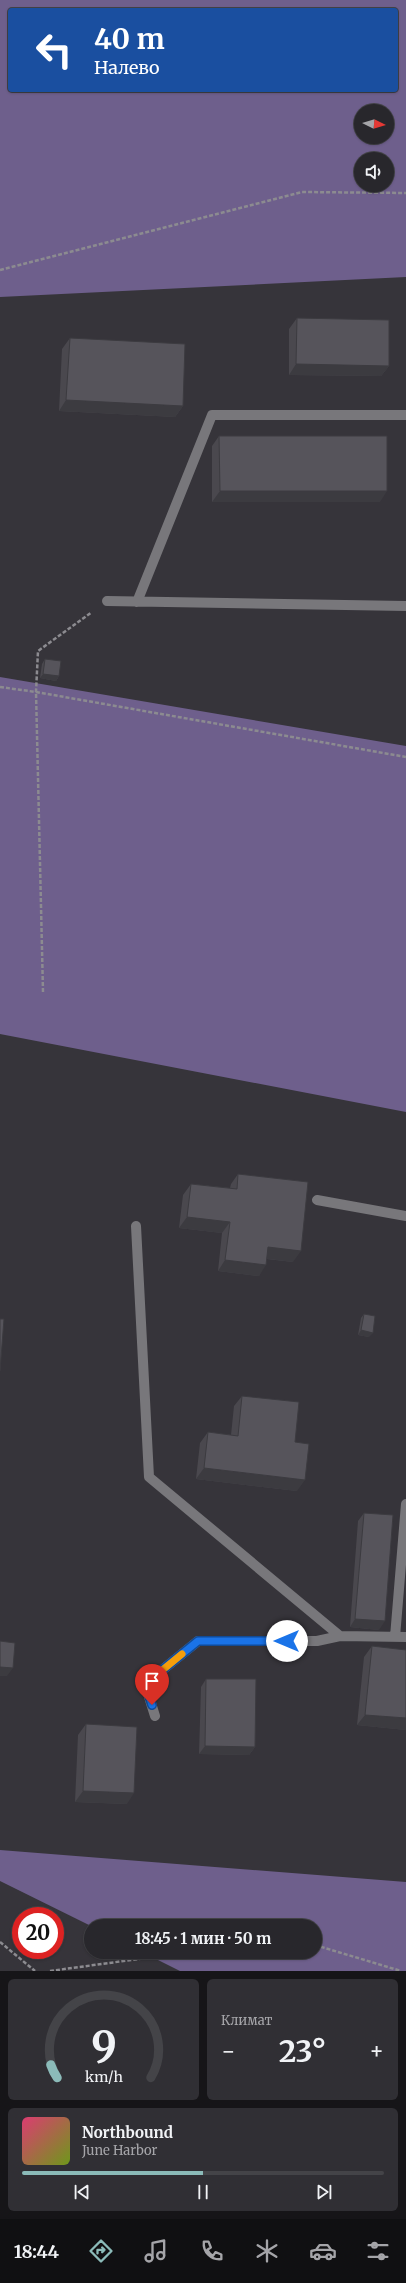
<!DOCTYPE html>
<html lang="ru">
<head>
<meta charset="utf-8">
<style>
	:root { --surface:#28272c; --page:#302f34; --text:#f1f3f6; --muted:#a5a5a9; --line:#444448; --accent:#8bbbb9 }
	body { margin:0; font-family:Merriweather,serif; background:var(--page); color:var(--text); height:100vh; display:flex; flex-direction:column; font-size:15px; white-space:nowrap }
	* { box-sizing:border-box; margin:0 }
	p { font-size:13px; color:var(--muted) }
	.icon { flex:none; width:22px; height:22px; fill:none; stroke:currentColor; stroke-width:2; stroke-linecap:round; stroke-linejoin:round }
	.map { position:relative; height:1971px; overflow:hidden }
	.drawer { display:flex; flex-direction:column; gap:8px; padding:8px; background:#161518; flex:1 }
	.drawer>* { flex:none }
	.top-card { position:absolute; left:8px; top:8px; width:390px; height:84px; border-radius:4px; box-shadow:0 1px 3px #0004,0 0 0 1px var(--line); background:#1a4fa0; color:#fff; overflow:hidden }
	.needle { width:26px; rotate:95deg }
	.tools { position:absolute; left:354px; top:104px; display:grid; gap:8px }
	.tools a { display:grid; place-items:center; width:40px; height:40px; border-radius:50%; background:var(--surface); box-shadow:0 1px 3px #0004,0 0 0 1px var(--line); font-size:20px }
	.speed { position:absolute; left:12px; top:1907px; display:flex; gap:8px; font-size:20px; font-weight:700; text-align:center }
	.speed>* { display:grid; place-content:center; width:52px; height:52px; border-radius:50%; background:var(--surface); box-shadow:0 1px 3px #0004,0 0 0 1px var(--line); line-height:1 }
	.speed .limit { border:6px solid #d22; background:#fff; color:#111 }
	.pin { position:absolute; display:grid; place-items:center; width:34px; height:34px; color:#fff; margin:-41px -17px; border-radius:50% 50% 50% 0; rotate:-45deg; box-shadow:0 0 4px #0007 }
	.pin .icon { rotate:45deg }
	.me { position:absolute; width:44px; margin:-22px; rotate:270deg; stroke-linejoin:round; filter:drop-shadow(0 0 3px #0008) }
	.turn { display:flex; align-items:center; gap:14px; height:84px; padding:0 20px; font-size:18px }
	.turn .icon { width:52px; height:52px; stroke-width:2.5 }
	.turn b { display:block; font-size:28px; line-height:34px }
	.big { font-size:30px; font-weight:700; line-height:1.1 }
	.drawer .tile { flex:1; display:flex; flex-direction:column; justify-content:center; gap:6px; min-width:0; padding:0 14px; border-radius:6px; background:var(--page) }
	.drawer .dial { align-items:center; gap:0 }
	.dial svg { height:104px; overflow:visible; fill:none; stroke:var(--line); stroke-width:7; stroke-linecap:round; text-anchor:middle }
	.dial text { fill:var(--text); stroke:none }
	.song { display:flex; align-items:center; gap:12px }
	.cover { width:48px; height:48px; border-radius:6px; background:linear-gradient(135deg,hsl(340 70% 55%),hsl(80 70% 35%)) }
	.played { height:4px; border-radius:2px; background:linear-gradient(90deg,var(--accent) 50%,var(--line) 50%) }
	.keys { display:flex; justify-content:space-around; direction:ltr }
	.heat { display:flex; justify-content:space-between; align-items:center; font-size:22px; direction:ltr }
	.drawer .tiles { flex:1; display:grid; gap:8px; grid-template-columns:1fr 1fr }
	.tile:last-child { grid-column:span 2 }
	.trip { position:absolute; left:84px; top:1919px; width:238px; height:40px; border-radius:20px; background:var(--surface); box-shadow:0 1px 3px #0004,0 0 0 1px var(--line); font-weight:700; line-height:40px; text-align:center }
	.tab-bar { display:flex; height:64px; justify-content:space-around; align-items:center; background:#101012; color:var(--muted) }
	.tab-bar .icon { width:28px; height:28px }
	.tab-bar .current { color:var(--accent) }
	.tab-bar b { font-size:18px; color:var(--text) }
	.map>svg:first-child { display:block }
	.forest { fill:#6e5f8c; fill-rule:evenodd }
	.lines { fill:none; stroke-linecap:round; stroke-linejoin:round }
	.path { stroke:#8c8b90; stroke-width:2.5; stroke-dasharray:4 2; stroke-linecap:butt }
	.minor { stroke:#78777b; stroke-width:10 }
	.wall { fill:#4a484e }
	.shaded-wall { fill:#3c3b40 }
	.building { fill:#56545b; stroke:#3c3b40 }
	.route-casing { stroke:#114b97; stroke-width:10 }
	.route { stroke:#1a73e8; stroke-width:7 }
	.slow { stroke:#f59e0b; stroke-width:7 }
</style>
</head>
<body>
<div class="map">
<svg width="406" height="1971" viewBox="0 0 406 1971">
	<rect width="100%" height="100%" fill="#36343a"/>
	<path class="forest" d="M 0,0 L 406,0 L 406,277 L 0,297 ZM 10,10 L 396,10 L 396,90 L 10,90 ZM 361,111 L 387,111 L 387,137 L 361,137 ZM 361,159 L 387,159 L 387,185 L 361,185 Z
		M 0,677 L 406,746 L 406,1112 L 0,1034 Z
		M 0,1850 L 406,1882 L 406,1971 L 180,1971 L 142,1952 L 315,1952 L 315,1926 L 91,1926 L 0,1881 Z"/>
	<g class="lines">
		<path class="path" d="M 0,270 L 302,192 L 406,193
			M 0,687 L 36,692 L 38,651 L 92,612
			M 43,992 L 36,692 L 406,757
			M 0,1942 L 35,1971
			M 315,1945 L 401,1971
			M 50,1971 L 190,1952"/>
		<path class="minor" d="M 107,601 L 406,606
			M 137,602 L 212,415 L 406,415
			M 317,1200 L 406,1216
			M 136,1226 L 149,1477 L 340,1636
			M 395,1637 L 406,1504
			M 155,1716 L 145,1684 L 198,1641 L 317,1641 L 340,1636 L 406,1637"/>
	</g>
	<path class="wall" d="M 297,318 L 389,366 L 381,376 L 289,375 L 289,329 Z
		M 70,338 L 183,406 L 175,417 L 59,411 L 62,349 Z
		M 219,436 L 380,502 L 212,502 L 212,446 Z
		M 45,659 L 59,676 L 56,681 L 40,678 L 42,664 Z
		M 238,1174 L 293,1262 L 267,1259 L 259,1276 L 218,1271 L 222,1233 L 179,1228 L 183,1195 L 191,1184 L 230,1188 L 231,1184 Z
		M 364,1314 L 369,1337 L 358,1335 L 361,1318 Z
		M 242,1396 L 295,1442 L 297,1491 L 196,1479 L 200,1443 L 208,1432 L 231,1435 L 234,1406 Z
		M 364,1513 L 379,1630 L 350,1627 L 358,1521 Z
		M 372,1646 L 406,1730 L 357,1725 L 364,1657 Z
		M 206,1679 L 255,1747 L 249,1755 L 199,1754 L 201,1687 Z
		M 86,1724 L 127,1804 L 75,1802 L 78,1735 Z"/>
	<path class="shaded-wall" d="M 296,364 L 389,366 L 381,376 L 289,375 Z
		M 66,400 L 183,406 L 175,417 L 59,411 Z
		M 220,491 L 387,491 L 380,502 L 212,502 Z
		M 43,674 L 59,676 L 56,681 L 40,678 Z
		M 187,1217 L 230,1222 L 222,1233 L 179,1228 Z
		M 268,1247 L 301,1251 L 293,1262 L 261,1258 Z
		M 225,1260 L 266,1265 L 259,1276 L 218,1271 Z
		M 361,1330 L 373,1333 L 369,1337 L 358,1335 Z
		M 204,1468 L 305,1480 L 297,1491 L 196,1479 Z
		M 355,1619 L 385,1621 L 379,1630 L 350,1627 Z
		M 0,1667 L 13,1668 L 7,1676 L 0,1676 Z
		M 365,1715 L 406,1718 L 406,1730 L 357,1725 Z
		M 205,1746 L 255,1747 L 249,1755 L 199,1754 Z
		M 83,1791 L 134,1793 L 127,1804 L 75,1802 Z"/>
	<path class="building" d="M 297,318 L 389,320 L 389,366 L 296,364 Z
		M 70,338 L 185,344 L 183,406 L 66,400 Z
		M 219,436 L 387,436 L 387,491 L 220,491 Z
		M 45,659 L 61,661 L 59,676 L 43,674 Z
		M 238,1174 L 308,1182 L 301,1251 L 268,1247 L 266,1265 L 225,1260 L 230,1222 L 187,1217 L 191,1184 L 237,1189 Z
		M 364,1314 L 375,1316 L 373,1333 L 361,1330 Z
		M 0,1319 L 4,1319 L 0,1371 Z
		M 242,1396 L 299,1402 L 295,1442 L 309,1444 L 305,1480 L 204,1468 L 208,1432 L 238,1436 Z
		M 364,1513 L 393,1515 L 385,1621 L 355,1619 Z
		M 0,1641 L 15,1643 L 13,1668 L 0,1667 Z
		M 372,1646 L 406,1650 L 406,1718 L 365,1715 Z
		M 206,1679 L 256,1679 L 255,1747 L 205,1746 Z
		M 86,1724 L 137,1727 L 134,1793 L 83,1791 Z"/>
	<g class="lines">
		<defs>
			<path id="route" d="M 152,1705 L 145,1684 L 198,1641 L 287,1641"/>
		</defs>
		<use href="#route" class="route-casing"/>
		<use href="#route" class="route"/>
		<path class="slow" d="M 154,1677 L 182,1654"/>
	</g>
</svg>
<div class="tools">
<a><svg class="needle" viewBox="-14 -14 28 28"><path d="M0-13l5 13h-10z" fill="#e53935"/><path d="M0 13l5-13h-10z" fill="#a5a5a9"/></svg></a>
<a><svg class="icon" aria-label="sound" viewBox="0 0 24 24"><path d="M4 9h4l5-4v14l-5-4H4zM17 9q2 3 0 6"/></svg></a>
</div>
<div class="speed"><div class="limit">20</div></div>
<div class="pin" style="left:152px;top:1705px;background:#d93025"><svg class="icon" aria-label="arrive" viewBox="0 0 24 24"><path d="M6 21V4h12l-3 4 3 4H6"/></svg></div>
<svg class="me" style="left:287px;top:1641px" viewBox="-20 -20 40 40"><circle r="19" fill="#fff"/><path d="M0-13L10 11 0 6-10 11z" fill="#1a73e8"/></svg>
<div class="trip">18:45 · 1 мин · 50 m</div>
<div class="top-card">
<div class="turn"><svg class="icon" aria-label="left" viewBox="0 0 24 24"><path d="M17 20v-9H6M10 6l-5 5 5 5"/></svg><div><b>40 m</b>Налево</div></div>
</div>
</div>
<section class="drawer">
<div class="tiles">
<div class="tile dial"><svg viewBox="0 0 100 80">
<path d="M14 69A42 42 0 1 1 86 69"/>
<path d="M14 69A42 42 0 0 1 9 59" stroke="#8bbbb9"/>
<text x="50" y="56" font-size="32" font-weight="700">9</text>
<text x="50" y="72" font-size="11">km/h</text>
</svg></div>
<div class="tile"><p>Климат</p>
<div class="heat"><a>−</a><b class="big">23°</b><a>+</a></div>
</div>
<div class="tile">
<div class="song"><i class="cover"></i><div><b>Northbound</b><p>June Harbor</p></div></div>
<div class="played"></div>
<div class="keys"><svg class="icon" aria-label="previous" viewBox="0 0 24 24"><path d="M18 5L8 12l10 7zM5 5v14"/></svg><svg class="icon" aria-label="pause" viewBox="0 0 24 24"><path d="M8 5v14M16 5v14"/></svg><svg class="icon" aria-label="next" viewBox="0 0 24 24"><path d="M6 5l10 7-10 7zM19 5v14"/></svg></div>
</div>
</div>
</section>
<nav class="tab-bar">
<b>18:44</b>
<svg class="icon current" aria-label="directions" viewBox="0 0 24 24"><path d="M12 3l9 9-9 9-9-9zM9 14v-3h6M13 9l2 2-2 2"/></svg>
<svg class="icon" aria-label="music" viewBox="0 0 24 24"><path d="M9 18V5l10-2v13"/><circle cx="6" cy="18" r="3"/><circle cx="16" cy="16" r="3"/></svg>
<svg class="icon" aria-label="phone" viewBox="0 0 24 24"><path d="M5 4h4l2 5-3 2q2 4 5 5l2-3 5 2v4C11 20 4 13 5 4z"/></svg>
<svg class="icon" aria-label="climate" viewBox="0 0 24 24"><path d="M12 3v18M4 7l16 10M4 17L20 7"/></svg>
<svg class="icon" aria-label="car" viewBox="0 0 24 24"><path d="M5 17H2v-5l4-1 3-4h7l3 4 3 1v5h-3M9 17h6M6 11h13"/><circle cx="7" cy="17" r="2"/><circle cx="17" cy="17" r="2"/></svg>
<svg class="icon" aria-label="filters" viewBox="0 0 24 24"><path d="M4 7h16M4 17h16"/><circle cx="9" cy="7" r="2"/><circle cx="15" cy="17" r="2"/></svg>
</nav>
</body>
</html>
